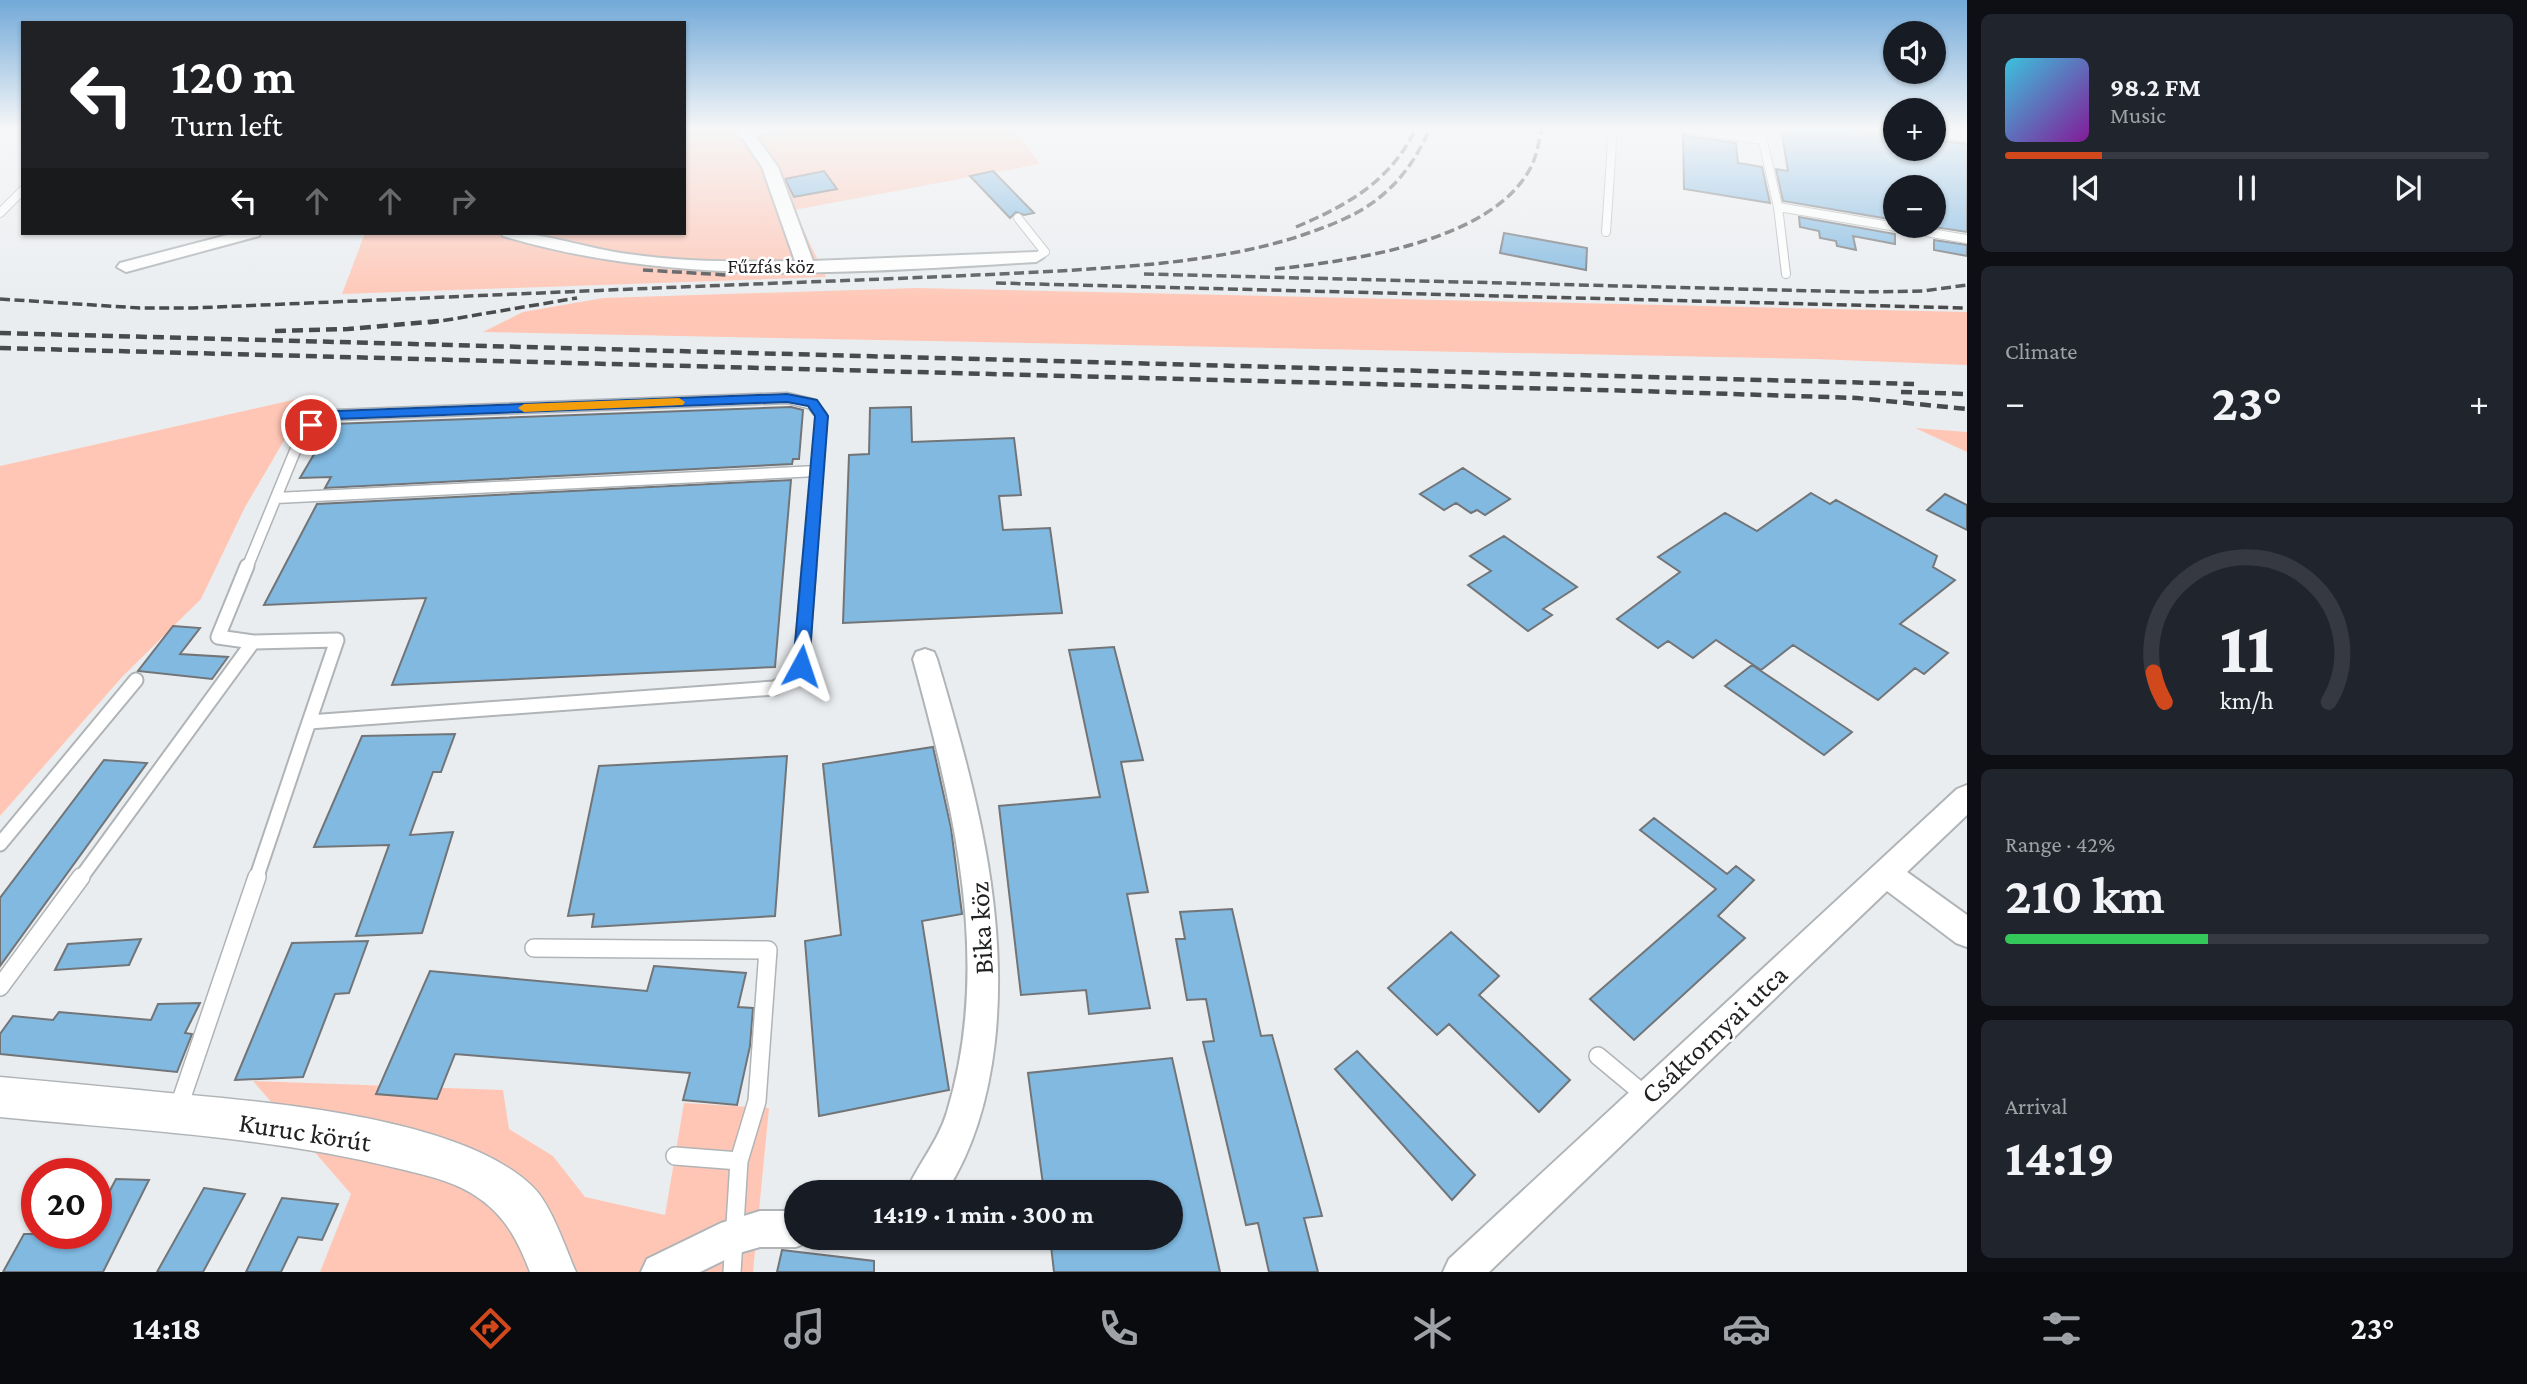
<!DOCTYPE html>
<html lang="en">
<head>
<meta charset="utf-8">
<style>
	:root { --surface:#171b24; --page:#20242c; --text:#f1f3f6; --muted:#9ea1a6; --line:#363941; --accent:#d0481b }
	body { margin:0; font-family:"Crimson Pro",serif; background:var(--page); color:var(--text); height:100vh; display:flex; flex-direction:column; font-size:26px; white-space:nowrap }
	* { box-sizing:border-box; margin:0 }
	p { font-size:23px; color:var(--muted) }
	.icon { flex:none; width:38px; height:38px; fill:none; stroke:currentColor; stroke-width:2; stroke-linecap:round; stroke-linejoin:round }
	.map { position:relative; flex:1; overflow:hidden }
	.drawer { display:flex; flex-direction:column; gap:14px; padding:14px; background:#0d0f14; width:560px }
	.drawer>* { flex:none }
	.top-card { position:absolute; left:21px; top:21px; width:665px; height:214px; border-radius:0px; box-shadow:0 2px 5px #0004; background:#202124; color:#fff; overflow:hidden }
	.buttons { position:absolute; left:1883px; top:21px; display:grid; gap:14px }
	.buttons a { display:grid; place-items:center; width:63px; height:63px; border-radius:50%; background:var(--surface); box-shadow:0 2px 5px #0004; font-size:35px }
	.speed { position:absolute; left:21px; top:1158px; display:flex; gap:14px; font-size:35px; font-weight:700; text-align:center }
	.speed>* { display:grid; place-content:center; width:91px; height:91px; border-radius:50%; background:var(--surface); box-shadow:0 2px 5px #0004; line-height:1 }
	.speed .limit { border:10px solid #d22; background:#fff; color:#111 }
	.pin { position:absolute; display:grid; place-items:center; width:60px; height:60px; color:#fff; margin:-30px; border:4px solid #fff; border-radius:50%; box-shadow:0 2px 7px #0007 }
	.me { position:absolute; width:77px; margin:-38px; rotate:5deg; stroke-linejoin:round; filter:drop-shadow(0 0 5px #0008) }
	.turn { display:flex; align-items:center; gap:24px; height:147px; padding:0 35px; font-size:32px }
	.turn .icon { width:91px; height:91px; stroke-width:2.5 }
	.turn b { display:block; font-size:49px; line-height:60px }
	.lanes { display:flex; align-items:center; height:66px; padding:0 35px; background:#0003; justify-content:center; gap:35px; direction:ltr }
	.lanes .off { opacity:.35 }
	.big { font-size:52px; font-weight:700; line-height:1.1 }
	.drawer .tile { flex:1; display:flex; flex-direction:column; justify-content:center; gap:10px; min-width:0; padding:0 24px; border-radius:10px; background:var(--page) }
	.drawer .dial { align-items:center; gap:0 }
	.dial svg { height:182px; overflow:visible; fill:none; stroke:var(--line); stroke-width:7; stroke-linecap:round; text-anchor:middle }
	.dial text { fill:var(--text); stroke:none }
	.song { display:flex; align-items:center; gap:21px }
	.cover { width:84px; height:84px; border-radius:10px; background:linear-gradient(135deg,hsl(190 70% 55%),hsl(290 70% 35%)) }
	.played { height:7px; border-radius:4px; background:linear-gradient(90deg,var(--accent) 20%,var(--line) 20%) }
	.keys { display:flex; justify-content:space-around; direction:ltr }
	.heat { display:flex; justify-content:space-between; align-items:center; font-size:38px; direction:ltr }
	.charge { height:10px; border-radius:5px; background:linear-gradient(90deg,#34c759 42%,var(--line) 0) }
	.trip { position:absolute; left:784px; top:1180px; width:399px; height:70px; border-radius:35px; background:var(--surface); box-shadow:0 2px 5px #0004; font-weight:700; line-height:70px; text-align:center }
	.menu { display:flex; height:112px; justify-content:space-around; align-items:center; background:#090b0e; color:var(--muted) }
	.menu .icon { width:49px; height:49px }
	.menu .current { color:var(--accent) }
	.menu b { font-size:32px; color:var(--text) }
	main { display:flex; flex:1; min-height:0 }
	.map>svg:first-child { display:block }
	.green { fill:#ffc6b5 }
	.building { fill:#81b9e1; stroke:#727578; stroke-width:2 }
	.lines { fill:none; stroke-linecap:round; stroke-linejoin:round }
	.service-far3-casing { stroke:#b0b4b6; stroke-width:10 }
	.service-far2-casing { stroke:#b0b4b6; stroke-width:13 }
	.service-far1-casing { stroke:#b0b4b6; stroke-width:17 }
	.service-casing { stroke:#b0b4b6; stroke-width:20 }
	.minor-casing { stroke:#b0b4b6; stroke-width:4 }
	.tertiary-casing { stroke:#b0b4b6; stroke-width:3 }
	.service-far3 { stroke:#fff; stroke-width:8 }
	.service-far2 { stroke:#fff; stroke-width:10 }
	.service-far1 { stroke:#fff; stroke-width:13 }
	.service { stroke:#fff; stroke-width:17 }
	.minor { fill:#fff; fill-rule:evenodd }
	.tertiary { fill:#fff; fill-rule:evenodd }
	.rail-far1 { stroke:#494a4c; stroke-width:3.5; stroke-dasharray:10 4.5; stroke-linecap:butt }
	.rail { stroke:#494a4c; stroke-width:4.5; stroke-dasharray:11 6; stroke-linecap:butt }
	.route { fill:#1a73e8; stroke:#114b97; stroke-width:2 }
	.slow { fill:#f59e0b }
	.labels { text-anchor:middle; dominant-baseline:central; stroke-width:5; stroke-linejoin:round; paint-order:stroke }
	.far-street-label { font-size:21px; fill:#1f2021; stroke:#fff }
	.near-street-label { font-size:28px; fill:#1f2021; stroke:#fff }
</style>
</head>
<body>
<main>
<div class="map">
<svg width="1967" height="1272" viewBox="0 0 1967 1272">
	<rect width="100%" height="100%" fill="#eaedf0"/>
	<path class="green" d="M 684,128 L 1014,128 L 1040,164 L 794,210 L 826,277 L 342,294 L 365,233 L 684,233 Z
		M 917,288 L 1967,312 L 1967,365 L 1815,359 L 483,332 L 523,312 L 603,298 Z
		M 310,396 L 245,507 L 201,599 L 122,677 L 0,816 L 0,466 Z
		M 1915,428 L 1967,432 L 1967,452 Z
		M 253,1081 L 503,1090 L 509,1129 L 553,1156 L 585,1197 L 665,1215 L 684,1103 L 769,1108 L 753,1272 L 320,1272 L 351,1194 Z"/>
	<path class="building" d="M 1781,128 L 1847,128 L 1868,132 L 1869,128 L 1895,128 L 1895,149 L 1934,149 L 1934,140 L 1967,144 L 1967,232 L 1934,227 L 1934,187 L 1895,187 L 1895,220 L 1783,201 L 1776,169 L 1788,171 Z
		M 1683,135 L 1736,143 L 1738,163 L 1762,167 L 1770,203 L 1684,189 Z
		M 824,171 L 837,189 L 794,197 L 785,179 Z
		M 993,171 L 1034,213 L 1024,215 L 1016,212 L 1010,218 L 970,176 Z
		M 1799,217 L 1895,234 L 1895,244 L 1853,236 L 1856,250 L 1837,246 L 1836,241 L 1820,238 L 1819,231 L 1800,227 Z
		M 1504,233 L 1587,248 L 1586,270 L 1500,253 Z
		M 1934,240 L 1967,245 L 1967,256 L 1934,250 Z
		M 791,407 L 803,410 L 799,459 L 793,459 L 792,464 L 325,488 L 331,477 L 300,478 L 332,424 Z
		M 911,407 L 912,442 L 1014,438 L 1021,495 L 999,496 L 1003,530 L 1050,528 L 1062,613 L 843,623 L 849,455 L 869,454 L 870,408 Z
		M 1463,468 L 1510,499 L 1485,515 L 1477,510 L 1471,513 L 1456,503 L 1444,510 L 1420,494 Z
		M 791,480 L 775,667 L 392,685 L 426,598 L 264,605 L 317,504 Z
		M 1811,493 L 1830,504 L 1836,500 L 1937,556 L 1933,567 L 1955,580 L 1900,624 L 1948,653 L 1924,674 L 1915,668 L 1878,700 L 1793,645 L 1761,670 L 1716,640 L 1693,658 L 1668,641 L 1658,648 L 1617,619 L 1680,572 L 1658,557 L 1725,513 L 1757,531 Z
		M 1945,494 L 1967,505 L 1967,530 L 1927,510 Z
		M 1504,536 L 1577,587 L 1543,609 L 1552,615 L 1528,631 L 1468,585 L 1491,571 L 1470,556 Z
		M 173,626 L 200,628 L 180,654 L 228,657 L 212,679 L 138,671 Z
		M 1114,647 L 1143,760 L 1121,762 L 1148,892 L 1127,894 L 1150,1008 L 1089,1014 L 1086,990 L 1021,995 L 999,806 L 1100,797 L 1069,650 Z
		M 1752,665 L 1852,732 L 1824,755 L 1725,686 Z
		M 455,734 L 441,772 L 433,772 L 410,835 L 453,832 L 422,933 L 356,936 L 389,845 L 314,847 L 362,736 Z
		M 933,747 L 951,828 L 962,914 L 922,921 L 949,1090 L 819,1116 L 805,941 L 841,935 L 823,764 Z
		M 787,756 L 775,916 L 592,927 L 594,914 L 568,916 L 599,766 Z
		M 104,760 L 147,763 L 0,966 L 0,898 Z
		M 1654,818 L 1727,874 L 1736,866 L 1754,880 L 1718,916 L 1745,938 L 1634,1040 L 1590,999 L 1716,889 L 1640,830 Z
		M 1232,909 L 1261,1036 L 1272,1035 L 1322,1216 L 1304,1218 L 1318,1272 L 1269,1272 L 1258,1223 L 1246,1225 L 1203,1042 L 1214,1041 L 1206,999 L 1187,1000 L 1176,939 L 1185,939 L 1180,912 Z
		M 1451,932 L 1499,976 L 1479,995 L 1570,1080 L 1539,1112 L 1449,1024 L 1437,1035 L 1388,988 Z
		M 141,939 L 129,965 L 55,970 L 68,944 Z
		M 368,941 L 349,993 L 335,994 L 303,1077 L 235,1080 L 292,943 Z
		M 654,966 L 746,973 L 738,1007 L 753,1008 L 750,1046 L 737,1105 L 683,1100 L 690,1073 L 455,1054 L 437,1099 L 376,1094 L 430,971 L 647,991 Z
		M 200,1003 L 185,1033 L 192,1034 L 177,1072 L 0,1054 L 0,1034 L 13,1016 L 53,1020 L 59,1012 L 151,1020 L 158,1004 Z
		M 1357,1051 L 1475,1175 L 1452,1200 L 1335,1069 Z
		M 1172,1058 L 1220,1272 L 1054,1272 L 1050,1237 L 1171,1237 L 1171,1192 L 1044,1192 L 1028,1073 Z
		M 116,1179 L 149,1180 L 103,1272 L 3,1272 L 24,1234 L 96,1234 L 96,1217 Z
		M 204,1188 L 245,1194 L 203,1272 L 157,1272 Z
		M 282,1198 L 338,1204 L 322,1240 L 298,1237 L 281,1272 L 246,1272 Z
		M 782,1250 L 874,1261 L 874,1272 L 777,1272 Z"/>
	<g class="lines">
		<defs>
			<path id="service-far3" d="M 1683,128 L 1762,140
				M 1760,128 L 1778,207 L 1786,274
				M 0,132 L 23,131
				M 1934,133 L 1967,137
				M 1778,207 L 1967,239
				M 0,213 L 23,190
				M 1018,218 L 1045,252 L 1036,257
				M 1606,232 L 1613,128"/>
			<path id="service-far2" d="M 276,498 L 817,471
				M 247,568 L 302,434 L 323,419 L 335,415 L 787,398 L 812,404 L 822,416 L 809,568"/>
			<path id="service-far1" d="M 247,566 L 218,637 L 253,642 L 337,640 L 309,722
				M 309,722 L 774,688 L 790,680 L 801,666 L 809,566
				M 0,844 L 136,680
				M 80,879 L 253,642
				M 256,879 L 309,722"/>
			<path id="service" d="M 534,948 L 768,950 L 757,1101 L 739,1161 L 732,1272
				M 0,987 L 81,877
				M 1598,1056 L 1646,1096
				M 178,1109 L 257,877
				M 675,1156 L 739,1161"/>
			<path id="minor" d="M 735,128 L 780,128 L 756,137 L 778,167 L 813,261 L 1036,252 L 1044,257 L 1036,262 C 858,272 676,288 503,236 L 501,233 C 540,231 588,249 628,254 C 683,262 740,262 795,261 L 762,167 L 743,139 L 739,138 Z
				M 235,233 L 261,233 L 259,236 L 126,272 L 117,267 L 120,263 Z
				M 925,649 L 934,652 L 937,659 C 974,785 1009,909 995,1041 C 989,1094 975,1147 946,1192 L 906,1192 C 918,1164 938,1142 947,1112 C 993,961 953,806 913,659 L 916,652 Z
				M 1967,785 L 1967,815 L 1907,872 L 1967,915 L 1967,947 L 1956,943 L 1887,891 L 1489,1272 L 1443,1272 L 1449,1259 L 1957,789 Z
				M 760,1211 L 796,1211 L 796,1237 L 811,1237 L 809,1242 L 796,1247 L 760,1247 L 739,1253 L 700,1272 L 641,1272 L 647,1259 L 721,1223 Z"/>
			<path id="tertiary" d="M 0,1077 C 56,1082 113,1087 169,1093 C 267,1102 462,1117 533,1187 C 552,1206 565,1247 576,1272 L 530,1272 C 519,1243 506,1217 480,1199 C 456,1181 425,1175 396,1168 C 267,1136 131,1130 0,1117 Z"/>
		</defs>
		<use href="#service-far3" class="service-far3-casing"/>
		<use href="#service-far2" class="service-far2-casing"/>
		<use href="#service-far1" class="service-far1-casing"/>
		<use href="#service" class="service-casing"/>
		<use href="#minor" class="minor-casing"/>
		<use href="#tertiary" class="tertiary-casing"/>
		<use href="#service-far3" class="service-far3"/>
		<use href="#service-far2" class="service-far2"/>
		<use href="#service-far1" class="service-far1"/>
		<use href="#service" class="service"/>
		<use href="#minor" class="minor"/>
		<use href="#tertiary" class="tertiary"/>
		<path class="rail-far1" d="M 1296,227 C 1348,205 1391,181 1416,128
			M 1275,269 C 1350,261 1495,242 1532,165 C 1537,154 1539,140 1542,128
			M 643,270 L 727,275
			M 1144,274 L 1861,292 L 1923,291 L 1967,285
			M 996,283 L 1967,308
			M 0,299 L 140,308 L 193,308 C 406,299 620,289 833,281 C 908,278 984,275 1059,271 C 1155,265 1255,259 1344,219 C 1386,200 1412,170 1430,128
			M 429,323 L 577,298"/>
		<path class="rail" d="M 275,331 L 348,329 L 439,321
			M 0,333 L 1914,384
			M 0,348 L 1639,391 L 1857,398 L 1967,409
			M 1901,392 L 1967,394"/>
	</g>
	<linearGradient id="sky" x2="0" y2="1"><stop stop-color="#72a9d8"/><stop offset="0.42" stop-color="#f6f7f8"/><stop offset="1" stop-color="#f6f7f8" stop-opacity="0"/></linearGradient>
	<rect width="1967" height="307" fill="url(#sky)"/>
	<path class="route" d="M 787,394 L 817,400 L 828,416 L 809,666 L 801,673 L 793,666 L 815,416 L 808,406 L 787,402 L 337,419 L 311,429 L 304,425 L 335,411 Z"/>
	<path class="slow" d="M 679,398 L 685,402 L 683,405 L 524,412 L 518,408 L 524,404 Z"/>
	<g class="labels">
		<g class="far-street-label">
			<text x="771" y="266">Fűzfás köz</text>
		</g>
		<g class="near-street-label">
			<text transform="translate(981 928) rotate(-93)">Bika köz</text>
			<text transform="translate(1714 1034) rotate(-43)">Csáktornyai utca</text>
			<text transform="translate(305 1132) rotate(9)">Kuruc körút</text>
		</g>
	</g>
</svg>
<div class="buttons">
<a><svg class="icon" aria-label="sound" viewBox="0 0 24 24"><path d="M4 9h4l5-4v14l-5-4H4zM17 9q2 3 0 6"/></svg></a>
<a>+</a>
<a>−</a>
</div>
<div class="speed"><div class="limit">20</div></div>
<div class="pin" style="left:311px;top:425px;background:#d93025"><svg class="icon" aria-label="arrive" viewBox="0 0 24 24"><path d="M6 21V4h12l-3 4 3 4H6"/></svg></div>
<svg class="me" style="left:801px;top:666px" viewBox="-20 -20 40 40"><path d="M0-17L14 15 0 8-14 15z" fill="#1a73e8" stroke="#fff" stroke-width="4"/></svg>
<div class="trip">14:19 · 1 min · 300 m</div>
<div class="top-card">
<div class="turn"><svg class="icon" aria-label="left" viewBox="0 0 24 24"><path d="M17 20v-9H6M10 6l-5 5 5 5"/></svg><div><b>120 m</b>Turn left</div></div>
<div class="lanes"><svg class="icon" aria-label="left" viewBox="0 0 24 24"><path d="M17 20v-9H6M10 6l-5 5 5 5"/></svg><svg class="icon off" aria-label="ahead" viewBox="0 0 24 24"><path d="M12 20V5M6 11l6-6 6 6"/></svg><svg class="icon off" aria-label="ahead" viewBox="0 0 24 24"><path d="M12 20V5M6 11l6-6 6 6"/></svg><svg class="icon off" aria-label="right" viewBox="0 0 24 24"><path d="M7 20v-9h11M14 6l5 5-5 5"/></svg></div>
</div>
</div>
<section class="drawer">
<div class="tile">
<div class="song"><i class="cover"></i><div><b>98.2 FM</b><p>Music</p></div></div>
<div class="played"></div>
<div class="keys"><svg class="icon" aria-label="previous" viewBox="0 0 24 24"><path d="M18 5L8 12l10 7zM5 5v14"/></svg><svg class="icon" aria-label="pause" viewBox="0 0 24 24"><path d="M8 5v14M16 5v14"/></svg><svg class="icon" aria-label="next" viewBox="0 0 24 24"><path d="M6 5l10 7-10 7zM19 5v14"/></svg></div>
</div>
<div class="tile"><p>Climate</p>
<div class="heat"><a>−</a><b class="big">23°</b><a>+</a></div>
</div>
<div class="tile dial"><svg viewBox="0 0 100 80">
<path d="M14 69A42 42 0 1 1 86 69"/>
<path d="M14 69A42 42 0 0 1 9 56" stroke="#d0481b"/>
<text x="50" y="56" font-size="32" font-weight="700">11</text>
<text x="50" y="72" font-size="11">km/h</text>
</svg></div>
<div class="tile"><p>Range · 42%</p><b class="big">210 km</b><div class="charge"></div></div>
<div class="tile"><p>Arrival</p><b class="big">14:19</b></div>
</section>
</main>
<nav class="menu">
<b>14:18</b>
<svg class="icon current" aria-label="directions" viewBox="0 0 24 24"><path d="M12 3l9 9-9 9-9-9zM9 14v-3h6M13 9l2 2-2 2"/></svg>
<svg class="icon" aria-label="music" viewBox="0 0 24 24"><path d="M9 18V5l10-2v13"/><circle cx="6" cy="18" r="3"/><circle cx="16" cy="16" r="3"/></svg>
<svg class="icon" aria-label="phone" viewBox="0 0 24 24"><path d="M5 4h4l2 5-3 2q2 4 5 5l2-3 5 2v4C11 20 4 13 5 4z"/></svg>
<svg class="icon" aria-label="climate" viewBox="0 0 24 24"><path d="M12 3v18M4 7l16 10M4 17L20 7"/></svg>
<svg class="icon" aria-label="car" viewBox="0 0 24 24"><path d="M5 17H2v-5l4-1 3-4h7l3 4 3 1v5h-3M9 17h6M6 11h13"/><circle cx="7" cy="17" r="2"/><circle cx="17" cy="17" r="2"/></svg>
<svg class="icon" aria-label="filters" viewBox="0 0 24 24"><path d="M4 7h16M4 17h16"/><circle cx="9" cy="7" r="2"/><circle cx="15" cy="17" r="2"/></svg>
<b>23°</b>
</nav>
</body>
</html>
